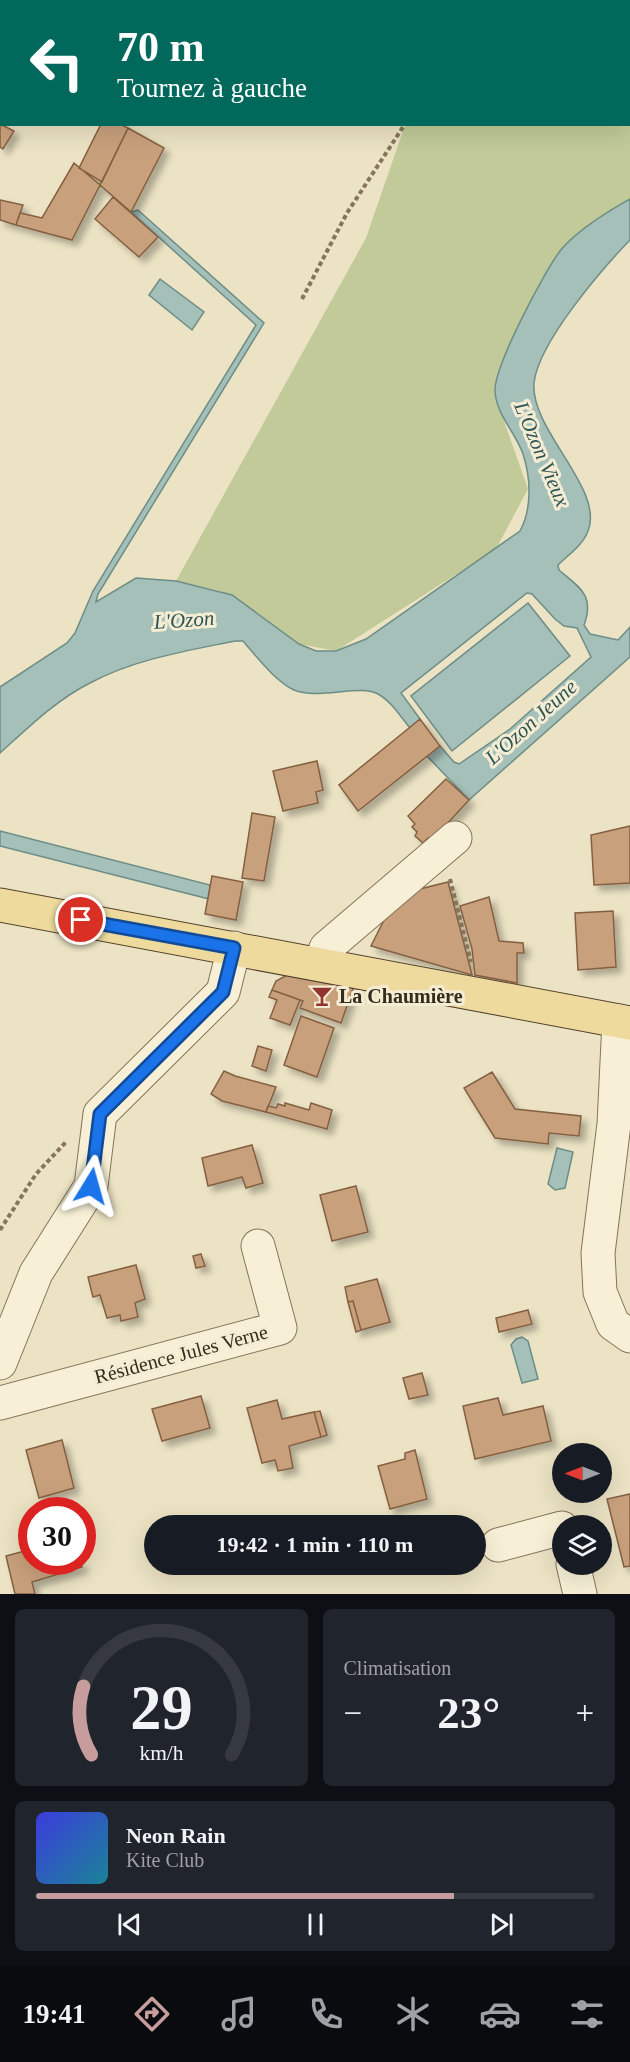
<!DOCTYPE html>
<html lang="fr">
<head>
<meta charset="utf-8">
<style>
	:root { --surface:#171b24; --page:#20242c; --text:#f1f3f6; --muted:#9ea1a6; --line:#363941; --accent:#c69d9c }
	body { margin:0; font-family:Georgia,serif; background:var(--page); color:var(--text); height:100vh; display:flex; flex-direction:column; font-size:22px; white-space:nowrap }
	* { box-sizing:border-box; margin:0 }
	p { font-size:20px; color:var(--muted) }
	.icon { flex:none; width:33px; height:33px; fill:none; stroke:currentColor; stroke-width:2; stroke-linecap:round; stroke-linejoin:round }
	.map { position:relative; height:1594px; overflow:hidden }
	.drawer { display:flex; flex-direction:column; gap:15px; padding:15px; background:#0d0f14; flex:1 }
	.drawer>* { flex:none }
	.top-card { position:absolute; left:0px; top:0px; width:630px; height:126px; box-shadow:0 6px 24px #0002; background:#00695c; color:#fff; overflow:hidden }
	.needle { width:39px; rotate:270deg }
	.fabs { position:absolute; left:552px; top:1443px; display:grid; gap:12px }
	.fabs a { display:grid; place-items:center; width:60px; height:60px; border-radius:50%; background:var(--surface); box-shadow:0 6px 24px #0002; font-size:30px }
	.speed { position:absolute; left:18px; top:1497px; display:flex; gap:12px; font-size:30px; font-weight:700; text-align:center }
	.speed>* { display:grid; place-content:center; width:78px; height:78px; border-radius:50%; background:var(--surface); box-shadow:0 6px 24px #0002; line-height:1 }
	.speed .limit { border:9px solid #d22; background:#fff; color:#111 }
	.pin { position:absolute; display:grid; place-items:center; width:51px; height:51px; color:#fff; margin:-26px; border:3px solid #fff; border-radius:50%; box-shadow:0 2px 6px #0007 }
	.me { position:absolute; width:66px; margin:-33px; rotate:8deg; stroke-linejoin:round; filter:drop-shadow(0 0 4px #0008) }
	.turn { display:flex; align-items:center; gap:21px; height:126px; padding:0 18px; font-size:27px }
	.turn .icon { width:78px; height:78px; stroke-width:2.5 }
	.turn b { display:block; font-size:42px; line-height:51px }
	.big { font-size:45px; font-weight:700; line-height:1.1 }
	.drawer .widget { flex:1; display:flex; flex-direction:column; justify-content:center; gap:9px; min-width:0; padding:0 21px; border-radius:9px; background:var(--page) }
	.drawer .dial { align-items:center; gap:0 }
	.dial svg { height:156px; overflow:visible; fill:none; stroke:var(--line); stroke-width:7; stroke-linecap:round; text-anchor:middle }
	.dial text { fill:var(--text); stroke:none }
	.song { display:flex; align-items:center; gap:18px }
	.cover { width:72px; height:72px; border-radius:9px; background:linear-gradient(135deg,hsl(240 70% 55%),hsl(190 70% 35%)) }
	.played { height:6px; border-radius:3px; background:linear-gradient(90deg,var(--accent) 75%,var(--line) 75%) }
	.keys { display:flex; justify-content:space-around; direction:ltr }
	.heat { display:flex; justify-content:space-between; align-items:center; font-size:33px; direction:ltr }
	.drawer .tiles { flex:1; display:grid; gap:15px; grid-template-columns:1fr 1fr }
	.widget:last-child { grid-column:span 2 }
	.trip { position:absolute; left:144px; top:1515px; width:342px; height:60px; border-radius:30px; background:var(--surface); box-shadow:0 6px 24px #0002; font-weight:700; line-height:60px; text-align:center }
	.tabs { display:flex; height:96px; justify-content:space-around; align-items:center; background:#090b0e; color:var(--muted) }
	.tabs .icon { width:42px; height:42px }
	.tabs .active { color:var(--accent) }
	.tabs b { font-size:27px; color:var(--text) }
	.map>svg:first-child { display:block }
	.green { fill:#c1ca98 }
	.water { fill:#a5bfb9; stroke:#6d8d87; stroke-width:1.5 }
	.building { fill:#c9a07b; stroke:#846042; stroke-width:1.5; filter:url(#shadow) }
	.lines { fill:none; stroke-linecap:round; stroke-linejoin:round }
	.minor-casing { stroke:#86745b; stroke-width:35 }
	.major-casing { stroke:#54422f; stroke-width:35 }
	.path { stroke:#86745b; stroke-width:4; stroke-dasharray:4.5 3; stroke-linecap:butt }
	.minor { stroke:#f7f0d6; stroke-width:33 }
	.major { stroke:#eeda9d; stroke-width:33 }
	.route-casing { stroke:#114b97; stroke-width:15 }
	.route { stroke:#1a73e8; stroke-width:10 }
	.labels { text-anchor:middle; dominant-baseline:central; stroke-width:6; stroke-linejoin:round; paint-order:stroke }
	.poi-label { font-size:20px; font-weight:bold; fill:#362c1e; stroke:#f4ecd3; text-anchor:start }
	.street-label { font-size:20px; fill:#362c1e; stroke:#f4ecd3 }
	.water-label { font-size:21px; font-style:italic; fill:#2e5556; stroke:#f4ecd3 }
</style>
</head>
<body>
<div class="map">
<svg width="630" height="1594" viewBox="0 0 630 1594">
	<defs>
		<filter id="shadow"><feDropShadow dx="5.5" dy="5.5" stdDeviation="3" flood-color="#0004"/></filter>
	</defs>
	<rect width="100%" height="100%" fill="#ece3c4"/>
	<path class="green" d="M 397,0 L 630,0 L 630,200 L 497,401 L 528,489 L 496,549 L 336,651 L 299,644 L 221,591 L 176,581 L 366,238 L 405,125 L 628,124 L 628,2 Z"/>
	<path class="water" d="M 630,199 L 630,240 C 602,269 538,343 534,383 C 530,430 605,489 588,531 C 583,545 568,555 558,565 L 559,570 C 580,588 595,595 584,625 L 590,634 L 618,640 L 630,627 L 630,657 L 469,800 L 427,756 L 440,746 L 454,762 L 459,764 L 510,729 L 591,657 L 577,628 L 564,626 L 555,619 L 532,594 L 527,593 L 401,693 L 420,719 L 410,728 C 400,716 391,701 378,694 C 360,684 318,700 294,690 C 276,682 256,656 243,641 L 235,641 C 186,651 135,659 90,683 C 56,700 28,728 0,753 L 0,687 L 67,643 L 75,633 L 93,591 L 256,325 L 131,212 L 138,210 L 264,323 L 98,594 L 96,602 L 136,578 L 176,581 L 232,595 L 299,644 L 316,651 L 336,651 L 366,639 L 520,531 C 532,509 531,478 523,454 C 516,433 497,416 495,392 C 493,368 544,272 560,251 C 577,230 607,212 630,199 Z
		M 160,279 L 204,312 L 192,330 L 149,295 Z
		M 528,603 L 570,656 L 452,751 L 411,696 Z
		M 0,831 L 210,885 L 209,899 L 0,846 Z
		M 557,1148 L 573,1152 L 565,1188 L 555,1190 L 548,1184 Z
		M 522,1337 L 528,1341 L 538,1379 L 522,1383 L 511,1345 L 516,1339 Z"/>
	<path class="building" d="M 0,124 L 14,131 L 3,149 L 0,147 Z
		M 101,124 L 120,124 L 128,128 L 102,182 L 79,168 Z
		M 128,128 L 164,148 L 131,212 L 100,185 Z
		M 74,163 L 100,185 L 72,240 L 16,225 L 20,213 L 42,218 Z
		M 113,197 L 158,237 L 139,257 L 95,219 Z
		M 0,200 L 23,205 L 16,225 L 0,220 Z
		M 420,719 L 440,746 L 358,811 L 339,785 Z
		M 317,761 L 323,790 L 316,792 L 318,803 L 283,811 L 273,771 Z
		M 446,779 L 469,800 L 432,840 L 428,838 L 423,843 L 415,836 L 417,832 L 412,827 L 415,824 L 408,816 Z
		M 252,813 L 275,817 L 264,881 L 242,878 Z
		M 630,826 L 630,883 L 594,885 L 591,835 Z
		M 212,876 L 243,882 L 236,920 L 205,914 Z
		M 448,882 L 472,975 L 371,946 L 384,920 L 416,890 Z
		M 489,897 L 499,941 L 523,943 L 524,953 L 517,953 L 517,983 L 475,975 L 472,949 L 460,906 Z
		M 613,911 L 616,967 L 578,970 L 575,913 Z
		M 289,974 L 354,986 L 341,1023 L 300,1008 L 303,1001 L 272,990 L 276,981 Z
		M 272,990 L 300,1000 L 290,1025 L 270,1018 L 277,1000 L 269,997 Z
		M 301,1016 L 334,1028 L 317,1077 L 284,1065 Z
		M 258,1046 L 272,1050 L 266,1071 L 252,1066 Z
		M 224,1071 L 235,1076 L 276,1087 L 266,1112 L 222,1101 L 211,1094 Z
		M 492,1072 L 515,1109 L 581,1116 L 579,1136 L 549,1133 L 548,1144 L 495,1138 L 464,1088 Z
		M 285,1103 L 309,1110 L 311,1103 L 332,1110 L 327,1129 L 266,1112 L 268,1106 L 276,1108 L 278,1104 L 285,1106 Z
		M 252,1145 L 263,1183 L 246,1188 L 242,1177 L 208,1186 L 202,1158 Z
		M 356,1186 L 368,1232 L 332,1241 L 320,1195 Z
		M 201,1254 L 205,1266 L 196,1268 L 193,1256 Z
		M 136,1265 L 145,1299 L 135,1303 L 138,1317 L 121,1321 L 120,1315 L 107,1318 L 100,1295 L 93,1297 L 88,1277 Z
		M 377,1279 L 390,1322 L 361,1330 L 353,1301 L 348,1302 L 345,1287 Z
		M 353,1301 L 361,1330 L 356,1332 L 348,1302 Z
		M 528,1310 L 532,1324 L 499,1332 L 496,1318 Z
		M 422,1373 L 428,1395 L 409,1399 L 403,1378 Z
		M 201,1396 L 210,1428 L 162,1441 L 152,1409 Z
		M 498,1398 L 503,1415 L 543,1406 L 551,1441 L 475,1459 L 463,1406 Z
		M 277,1400 L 282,1419 L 314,1412 L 321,1437 L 289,1446 L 293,1468 L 278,1471 L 275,1460 L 262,1463 L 247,1408 Z
		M 320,1411 L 327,1435 L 321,1437 L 314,1412 Z
		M 62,1440 L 74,1488 L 39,1498 L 26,1450 Z
		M 415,1450 L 427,1499 L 390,1509 L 378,1466 L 405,1459 L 405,1453 Z
		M 630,1494 L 630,1566 L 624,1567 L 607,1499 Z
		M 32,1549 L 32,1562 L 81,1562 L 82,1567 L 32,1582 L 35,1594 L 15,1594 L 6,1556 Z"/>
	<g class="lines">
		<defs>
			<path id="minor" d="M 59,2 L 62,0
				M 0,39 L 2,37
				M 321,964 L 326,948 L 455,838
				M 619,1021 L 614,1124 L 598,1253 L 600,1292 L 613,1324 L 630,1336
				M 0,1363 L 36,1273 L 91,1186 L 100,1114 L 223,992 L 234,948
				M 0,1403 L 280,1328 L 258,1246
				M 498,1545 L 562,1528
				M 573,1564 L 580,1594"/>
			<path id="major" d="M 0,905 L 630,1023"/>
		</defs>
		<use href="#minor" class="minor-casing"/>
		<use href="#major" class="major-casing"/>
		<path class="path" d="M 467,0 L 468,2
			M 532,0 L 534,2
			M 628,65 L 630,65
			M 302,299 L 347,213 L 405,124
			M 450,879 L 471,962
			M 0,1230 L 36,1174 L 66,1142"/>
		<use href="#minor" class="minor"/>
		<use href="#major" class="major"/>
	</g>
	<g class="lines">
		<defs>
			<path id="route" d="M 81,920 L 234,948 L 223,992 L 100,1114 L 91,1186"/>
		</defs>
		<use href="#route" class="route-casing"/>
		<use href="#route" class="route"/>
	</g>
	<defs>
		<symbol id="bar-bare" viewBox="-9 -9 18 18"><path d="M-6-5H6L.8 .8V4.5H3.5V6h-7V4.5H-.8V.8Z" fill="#92332d" stroke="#f4ecd3" stroke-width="2.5" paint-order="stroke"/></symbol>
	</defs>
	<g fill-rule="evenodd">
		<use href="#bar-bare" x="307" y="981" width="30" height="30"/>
	</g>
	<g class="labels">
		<g class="poi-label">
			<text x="339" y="996">La Chaumière</text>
		</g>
		<g class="street-label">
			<text transform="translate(181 1354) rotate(-15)">Résidence Jules Verne</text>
		</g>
		<g class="water-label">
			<text transform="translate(542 454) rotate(67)">L'Ozon Vieux</text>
			<text transform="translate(184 620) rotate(-4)">L'Ozon</text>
			<text transform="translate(531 722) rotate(-42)">L'Ozon Jeune</text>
		</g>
	</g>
</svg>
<div class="fabs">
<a><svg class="needle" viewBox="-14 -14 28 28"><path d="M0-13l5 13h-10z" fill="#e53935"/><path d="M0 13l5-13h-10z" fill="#9ea1a6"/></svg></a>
<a><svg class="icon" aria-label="layers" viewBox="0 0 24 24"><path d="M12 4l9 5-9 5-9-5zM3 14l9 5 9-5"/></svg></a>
</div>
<div class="speed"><div class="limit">30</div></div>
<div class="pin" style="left:81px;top:920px;background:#d93025"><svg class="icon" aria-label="arrive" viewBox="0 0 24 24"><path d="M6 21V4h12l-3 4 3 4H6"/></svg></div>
<svg class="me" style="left:91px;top:1186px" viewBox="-20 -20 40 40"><path d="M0-17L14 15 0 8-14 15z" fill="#1a73e8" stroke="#fff" stroke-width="4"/></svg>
<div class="trip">19:42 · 1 min · 110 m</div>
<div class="top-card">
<div class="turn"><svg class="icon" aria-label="left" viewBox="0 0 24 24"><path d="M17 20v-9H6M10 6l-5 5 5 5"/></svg><div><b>70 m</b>Tournez à gauche</div></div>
</div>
</div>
<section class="drawer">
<div class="tiles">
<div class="widget dial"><svg viewBox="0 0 100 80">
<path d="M14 69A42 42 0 1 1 86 69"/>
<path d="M14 69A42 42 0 0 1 10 34" stroke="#c69d9c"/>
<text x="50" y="56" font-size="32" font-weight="700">29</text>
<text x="50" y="72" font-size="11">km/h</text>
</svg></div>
<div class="widget"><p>Climatisation</p>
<div class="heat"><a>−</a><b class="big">23°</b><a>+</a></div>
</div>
<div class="widget">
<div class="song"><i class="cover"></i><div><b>Neon Rain</b><p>Kite Club</p></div></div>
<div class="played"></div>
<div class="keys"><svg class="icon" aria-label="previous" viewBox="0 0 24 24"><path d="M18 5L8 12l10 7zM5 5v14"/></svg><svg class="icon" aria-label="pause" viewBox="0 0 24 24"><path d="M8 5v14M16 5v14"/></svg><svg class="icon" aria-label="next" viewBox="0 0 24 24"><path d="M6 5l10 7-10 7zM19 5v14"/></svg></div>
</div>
</div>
</section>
<nav class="tabs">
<b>19:41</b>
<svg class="icon active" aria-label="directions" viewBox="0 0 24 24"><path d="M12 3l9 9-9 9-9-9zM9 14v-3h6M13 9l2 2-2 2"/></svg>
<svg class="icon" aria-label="music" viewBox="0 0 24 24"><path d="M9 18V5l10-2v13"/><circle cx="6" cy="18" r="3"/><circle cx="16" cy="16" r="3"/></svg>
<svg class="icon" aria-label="phone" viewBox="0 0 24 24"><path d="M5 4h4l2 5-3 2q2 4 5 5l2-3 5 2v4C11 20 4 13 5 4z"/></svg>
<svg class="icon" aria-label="climate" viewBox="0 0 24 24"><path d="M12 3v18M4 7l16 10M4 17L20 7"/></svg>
<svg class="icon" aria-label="car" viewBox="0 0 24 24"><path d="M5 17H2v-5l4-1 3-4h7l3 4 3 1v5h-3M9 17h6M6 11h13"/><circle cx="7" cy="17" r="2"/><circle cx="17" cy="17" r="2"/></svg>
<svg class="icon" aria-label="filters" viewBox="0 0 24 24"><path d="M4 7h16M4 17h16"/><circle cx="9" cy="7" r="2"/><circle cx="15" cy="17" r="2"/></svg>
</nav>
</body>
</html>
